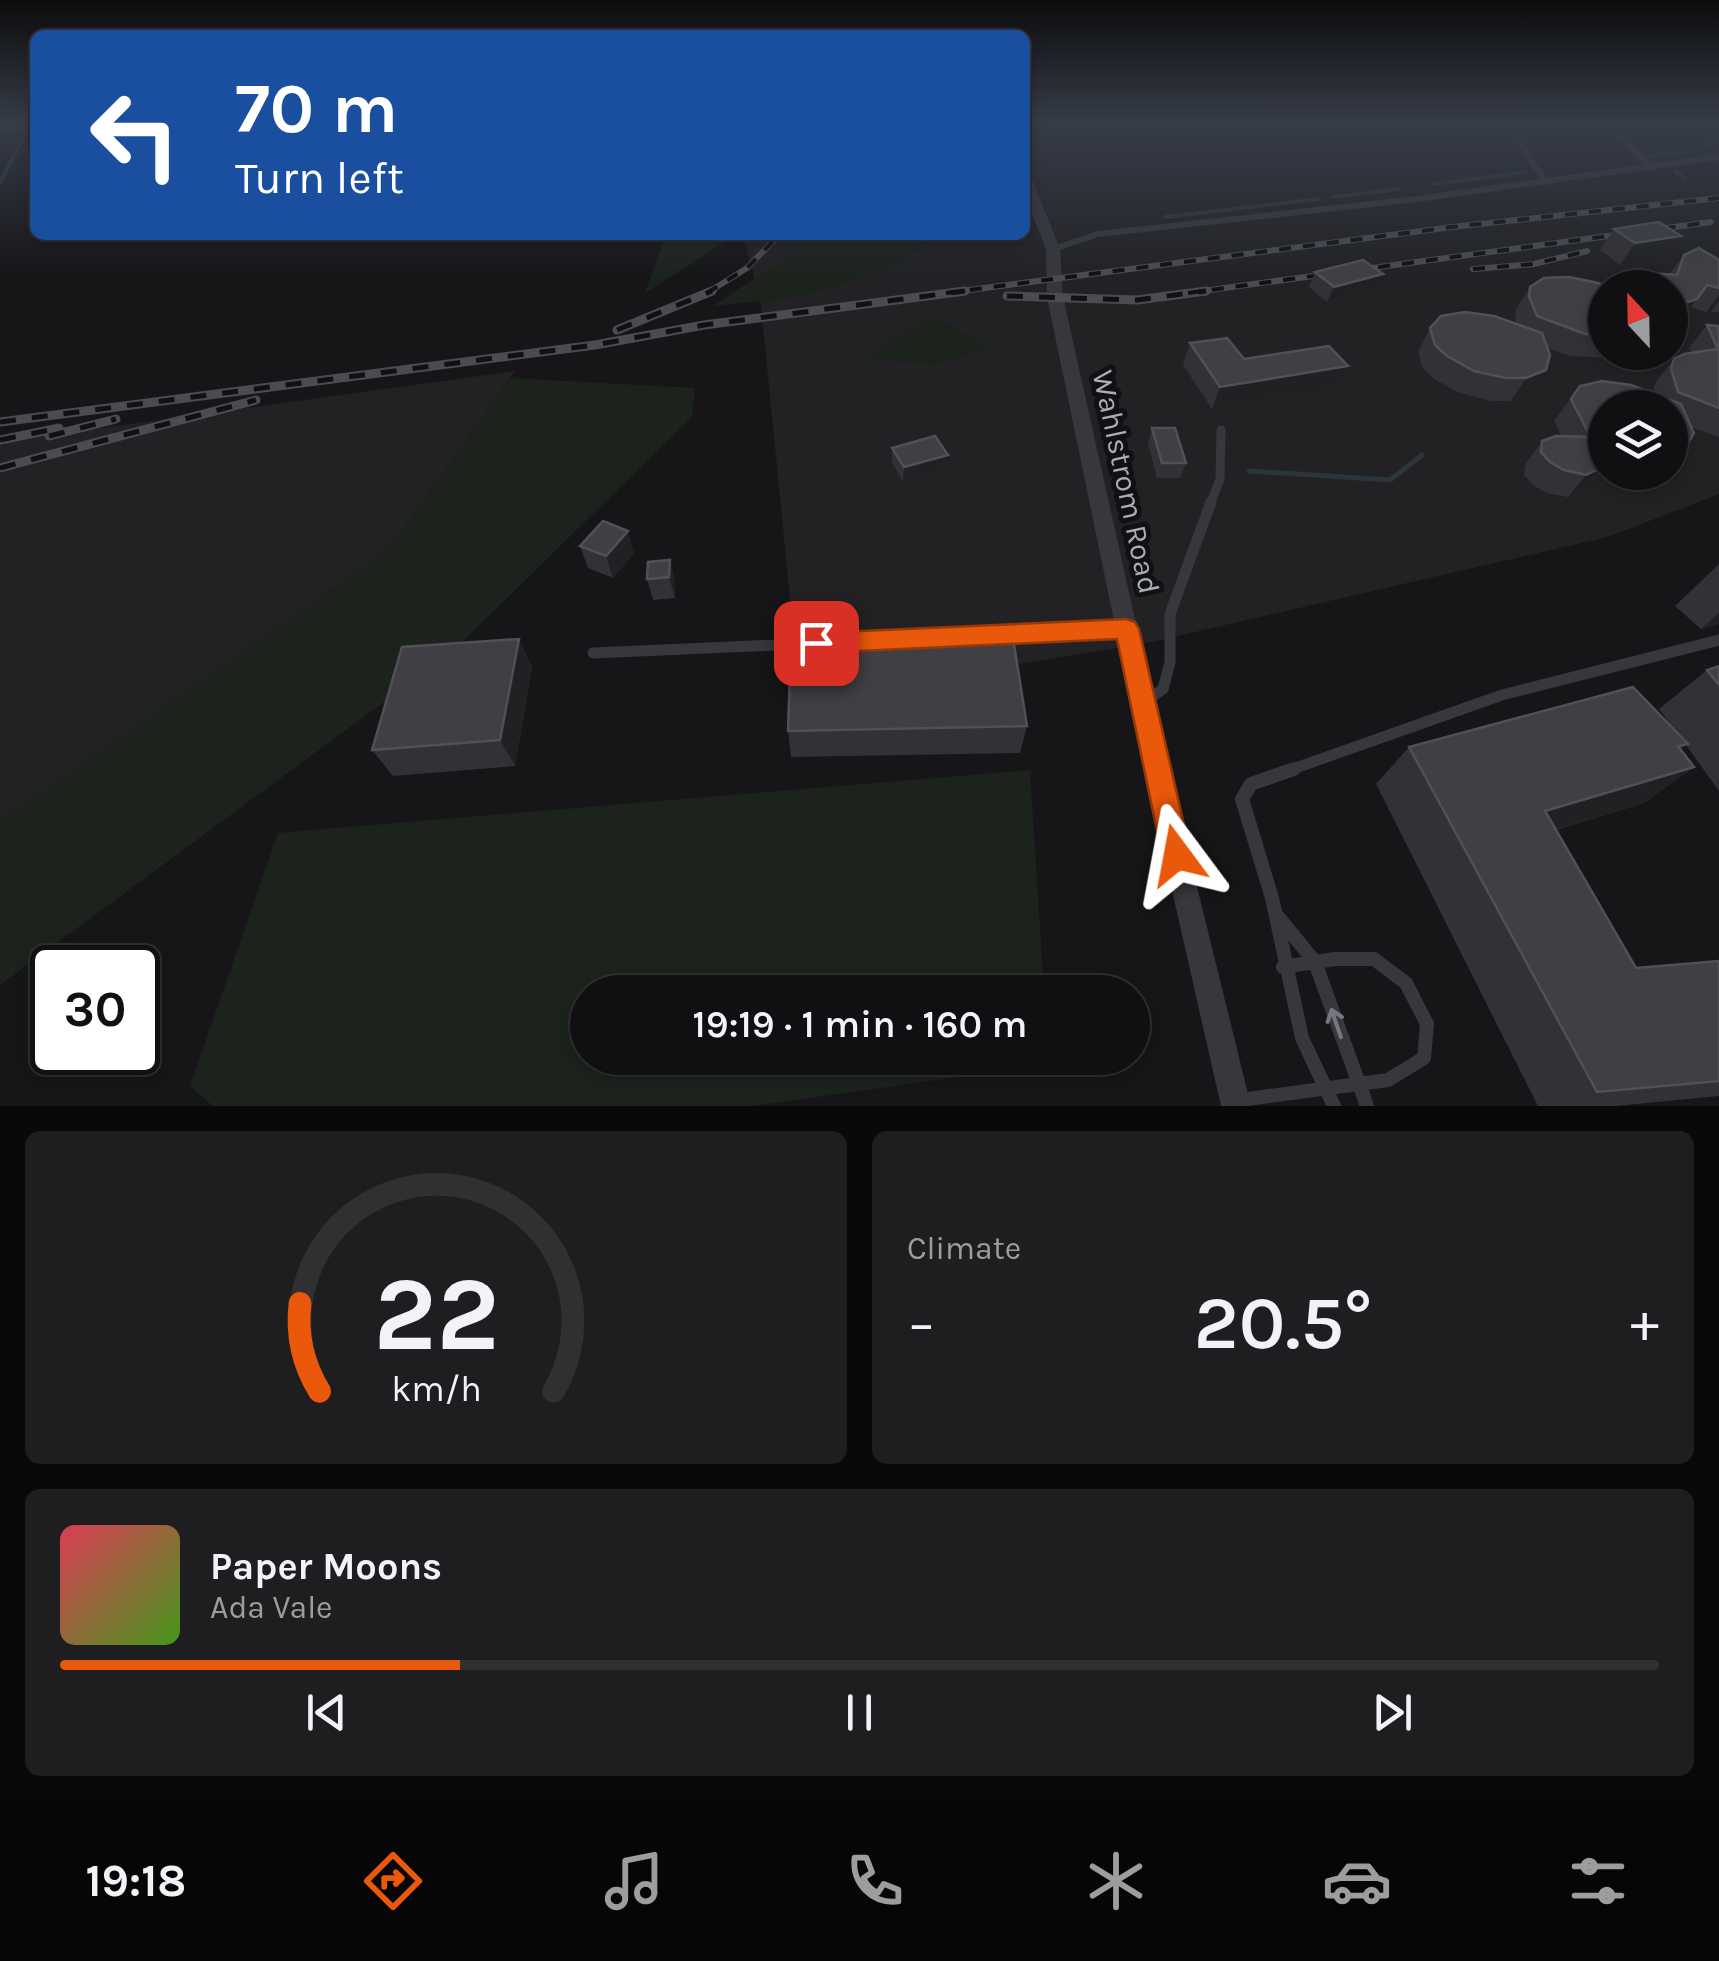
<!DOCTYPE html>
<html lang="en">
<head>
<meta charset="utf-8">
<style>
	:root { --surface:#101012; --page:#1e1e20; --text:#f1f3f6; --muted:#9c9d9f; --line:#303032; --accent:#ea580c }
	body { margin:0; font-family:Karla,sans-serif; background:var(--page); color:var(--text); height:100vh; display:flex; flex-direction:column; font-size:38px; white-space:nowrap }
	* { box-sizing:border-box; margin:0 }
	p { font-size:32px; color:var(--muted) }
	.icon { flex:none; width:55px; height:55px; fill:none; stroke:currentColor; stroke-width:2; stroke-linecap:round; stroke-linejoin:round }
	.map { position:relative; height:1106px; overflow:hidden }
	.drawer { display:flex; flex-direction:column; gap:25px; padding:25px; background:#09090a; flex:1 }
	.drawer>* { flex:none }
	.banner { position:absolute; left:30px; top:30px; width:1000px; height:210px; border-radius:15px; box-shadow:0 5px 15px #0003,0 0 0 2px var(--line); background:#1a4fa0; color:#fff; overflow:hidden }
	.needle { width:65px; rotate:338deg }
	.controls { position:absolute; left:1588px; top:270px; display:grid; gap:20px }
	.controls a { display:grid; place-items:center; width:100px; height:100px; border-radius:50%; background:var(--surface); box-shadow:0 5px 15px #0003,0 0 0 2px var(--line); font-size:50px }
	.speed { position:absolute; left:30px; top:945px; display:flex; gap:20px; font-size:50px; font-weight:700; text-align:center }
	.speed>* { display:grid; place-content:center; width:130px; height:130px; border-radius:50%; background:var(--surface); box-shadow:0 5px 15px #0003,0 0 0 2px var(--line); line-height:1 }
	.speed .limit { border:5px solid #111; border-radius:15px; background:#fff; color:#111 }
	.pin { position:absolute; display:grid; place-items:center; width:85px; height:85px; color:#fff; margin:-42px; border-radius:20px; box-shadow:0 5px 15px #0006 }
	.me { position:absolute; width:110px; margin:-55px; rotate:347deg; stroke-linejoin:round; filter:drop-shadow(0 0 8px #0008) }
	.turn { display:flex; align-items:center; gap:35px; height:210px; padding:0 40px; font-size:45px }
	.turn .icon { width:130px; height:130px; stroke-width:2.5 }
	.turn b { display:block; font-size:70px; line-height:85px }
	.big { font-size:75px; font-weight:600; line-height:1.1 }
	.drawer .card { flex:1; display:flex; flex-direction:column; justify-content:center; gap:15px; min-width:0; padding:0 35px; border-radius:15px; background:var(--page) }
	.drawer .dial { align-items:center; gap:0 }
	.dial svg { height:260px; overflow:visible; fill:none; stroke:var(--line); stroke-width:7; stroke-linecap:round; text-anchor:middle }
	.dial text { fill:var(--text); stroke:none }
	.song { display:flex; align-items:center; gap:30px }
	.cover { width:120px; height:120px; border-radius:15px; background:linear-gradient(135deg,hsl(350 70% 55%),hsl(100 70% 35%)) }
	.played { height:10px; border-radius:5px; background:linear-gradient(90deg,var(--accent) 25%,var(--line) 25%) }
	.keys { display:flex; justify-content:space-around; direction:ltr }
	.heat { display:flex; justify-content:space-between; align-items:center; font-size:55px; direction:ltr }
	.drawer .tiles { flex:1; display:grid; gap:25px; grid-template-columns:1fr 1fr }
	.card:last-child { grid-column:span 2 }
	.trip { position:absolute; left:570px; top:975px; width:580px; height:100px; border-radius:50px; background:var(--surface); box-shadow:0 5px 15px #0003,0 0 0 2px var(--line); font-weight:600; line-height:100px; text-align:center }
	.dock { display:flex; height:160px; justify-content:space-around; align-items:center; background:#060607; color:var(--muted) }
	.dock .icon { width:70px; height:70px }
	.dock .active { color:var(--accent) }
	.dock b { font-size:45px; color:var(--text) }
	.map>svg:first-child { display:block }
	.built { fill:#222225; fill-rule:evenodd }
	.green { fill:#1c231d }
	.lines { fill:none; stroke-linecap:round; stroke-linejoin:round }
	.stream-far1 { stroke:#2c353c; stroke-width:4 }
	.stream { stroke:#2c353c; stroke-width:5 }
	.service-far3 { stroke:#37383d; stroke-width:6 }
	.service-far2 { stroke:#37383d; stroke-width:9 }
	.service-far1 { stroke:#37383d; stroke-width:11 }
	.service { stroke:#37383d; stroke-width:14 }
	.minor { fill:#37383d; fill-rule:evenodd }
	.rail-far1-casing { stroke:#4a4c52; stroke-width:6 }
	.rail-casing { stroke:#4a4c52; stroke-width:9 }
	.rail-far1 { stroke:#111113; stroke-width:4; stroke-dasharray:12; stroke-linecap:butt }
	.rail { stroke:#111113; stroke-width:5; stroke-dasharray:16; stroke-linecap:butt }
	.wall { fill:#323236 }
	.shaded-wall { fill:#212124 }
	.building { fill:#3f3f44; stroke:#4f5156; stroke-width:2.5 }
	.oneway { stroke:#757881 }
	.route { fill:#ea580c; stroke:#983908; stroke-width:2.5 }
	.labels { text-anchor:middle; dominant-baseline:central; stroke-width:10; stroke-linejoin:round; paint-order:stroke }
	.street-label { font-size:30px; fill:#a8adb8; stroke:#111113 }
</style>
</head>
<body>
<div class="map">
<svg width="1719" height="1106" viewBox="0 0 1719 1106">
	<rect width="100%" height="100%" fill="#161618"/>
	<path class="built" d="M 1025,124 L 1719,124 L 1719,494 L 1608,537 L 1147,643 L 800,699 L 760,296 L 742,235 L 1025,235 ZM 1605,288 L 1670,288 L 1670,352 L 1605,352 ZM 1605,408 L 1670,408 L 1670,472 L 1605,472 Z
		M 515,371 L 389,549 L 0,825 L 0,442 Z"/>
	<path class="green" d="M 666,235 L 736,235 L 645,293 Z
		M 803,235 L 936,235 L 903,263 L 800,297 L 713,306 L 797,250 Z
		M 935,317 L 991,348 L 936,364 L 865,361 L 885,343 Z
		M 510,378 L 695,388 L 692,417 L 453,651 L 0,985 L 0,820 L 389,549 Z
		M 1030,770 L 1044,992 L 588,992 L 588,1058 L 1048,1058 L 1049,1064 L 753,1106 L 213,1106 L 190,1086 L 278,833 Z"/>
	<g class="lines">
		<path class="stream-far1" d="M 0,132 L 29,129
			M 1645,157 L 1702,149 L 1718,139
			M 1675,171 L 1685,178
			M 0,182 L 31,124
			M 1434,184 L 1526,172
			M 1333,197 L 1399,189
			M 1165,217 L 1318,199"/>
		<path class="stream" d="M 1249,471 L 1390,480 L 1422,455"/>
		<path class="service-far3" d="M 1507,124 L 1546,182
			M 1607,124 L 1652,168
			M 1053,249 L 1098,234 L 1417,199 L 1719,157"/>
		<path class="service-far2" d="M 1210,505 L 1220,479 L 1221,430"/>
		<path class="service-far1" d="M 858,641 L 1126,629
			M 593,653 L 801,644
			M 1143,703 L 1163,689 L 1170,662 L 1170,614 L 1211,502
			M 1287,771 L 1502,695 L 1719,640"/>
		<path class="service" d="M 1294,769 L 1251,784 L 1242,799 L 1272,898 L 1302,1038 L 1334,1106
			M 1275,913 L 1315,962 L 1367,1106
			M 1240,1100 L 1388,1080 L 1424,1058 L 1427,1024 L 1406,983 L 1374,959 L 1335,959 L 1283,967"/>
		<path class="minor" d="M 1025,175 L 1032,179 L 1060,249 L 1063,297 L 1172,785 L 1251,1106 L 1221,1106 L 1148,785 L 1047,297 L 1046,249 L 1025,196 Z"/>
		<defs>
			<path id="rail-far1" d="M 1473,269 L 1534,264 L 1587,251
				M 707,293 L 747,268 L 779,235
				M 946,293 L 1452,227 L 1719,198
				M 1188,293 L 1711,222"/>
			<path id="rail" d="M 1007,296 L 1137,300 L 1206,291
				M 617,330 L 712,291
				M 0,422 L 595,345 L 704,325 L 965,291
				M 49,436 L 116,419
				M 0,440 L 59,428
				M 0,468 L 256,400"/>
		</defs>
		<use href="#rail-far1" class="rail-far1-casing"/>
		<use href="#rail" class="rail-casing"/>
		<use href="#rail-far1" class="rail-far1"/>
		<use href="#rail" class="rail"/>
	</g>
	<path class="wall" d="M 1614,229 L 1681,236 L 1665,258 L 1620,265 L 1600,250 Z
		M 1684,255 L 1719,260 L 1719,312 L 1711,312 L 1713,309 L 1706,312 L 1691,307 L 1680,321 L 1670,324 L 1670,288 L 1628,288 L 1639,272 L 1669,275 Z
		M 1315,272 L 1376,289 L 1327,302 L 1309,287 Z
		M 1530,287 L 1605,288 L 1605,352 L 1623,352 L 1616,358 L 1570,356 L 1548,348 L 1546,370 L 1531,392 L 1511,401 L 1491,401 L 1460,393 L 1434,379 L 1422,367 L 1418,351 L 1430,328 L 1517,324 L 1515,318 L 1516,309 Z
		M 1707,325 L 1719,326 L 1719,437 L 1691,427 L 1686,447 L 1670,465 L 1670,408 L 1605,408 L 1605,465 L 1602,465 L 1602,467 L 1583,490 L 1568,497 L 1546,493 L 1533,485 L 1524,475 L 1526,463 L 1542,441 L 1562,437 L 1554,421 L 1580,386 L 1654,394 L 1653,390 L 1656,382 L 1674,359 L 1691,353 L 1689,348 Z
		M 1190,343 L 1244,359 L 1337,389 L 1212,409 L 1183,365 Z
		M 1152,428 L 1186,463 L 1180,478 L 1157,478 L 1148,443 Z
		M 892,448 L 946,470 L 903,482 L 892,463 Z
		M 580,546 L 634,553 L 613,578 L 588,568 Z
		M 670,560 L 675,582 L 675,598 L 653,600 L 647,579 Z
		M 1719,564 L 1719,624 L 1701,629 L 1675,606 Z
		M 519,639 L 532,667 L 515,766 L 393,776 L 372,750 Z
		M 1719,666 L 1719,791 L 1686,745 L 1680,749 L 1694,767 L 1644,803 L 1556,830 L 1636,968 L 1719,961 L 1719,1096 L 1616,1106 L 1538,1106 L 1376,784 L 1409,747 L 1673,728 L 1659,709 L 1707,670 Z
		M 1027,726 L 1020,753 L 791,757 L 788,731 Z"/>
	<path class="shaded-wall" d="M 1681,236 L 1665,258 L 1620,265 L 1635,243 Z
		M 1383,274 L 1376,289 L 1327,302 L 1334,287 Z
		M 1719,295 L 1719,301 L 1713,309 L 1706,312 Z
		M 1697,299 L 1680,321 L 1671,324 L 1688,302 Z
		M 1348,366 L 1337,389 L 1212,409 L 1220,387 Z
		M 1546,370 L 1531,392 L 1511,401 L 1526,378 Z
		M 1686,447 L 1670,465 L 1670,451 Z
		M 948,455 L 946,470 L 903,482 L 904,467 Z
		M 1602,467 L 1583,490 L 1568,497 L 1586,475 Z
		M 628,531 L 634,553 L 613,578 L 606,556 Z
		M 670,560 L 675,582 L 675,598 L 669,577 Z
		M 1719,613 L 1719,624 L 1701,629 Z
		M 519,639 L 532,667 L 515,766 L 500,740 Z
		M 1694,767 L 1644,803 L 1501,846 L 1545,811 Z"/>
	<path class="building" d="M 1659,222 L 1681,236 L 1635,243 L 1614,229 Z
		M 1699,248 L 1719,260 L 1719,288 L 1707,285 L 1697,299 L 1688,302 L 1670,299 L 1670,288 L 1634,288 L 1639,272 L 1677,275 L 1684,255 Z
		M 1363,260 L 1383,274 L 1334,287 L 1315,272 Z
		M 1569,277 L 1598,283 L 1610,288 L 1605,288 L 1605,335 L 1585,334 L 1537,316 L 1529,296 L 1530,287 L 1544,278 Z
		M 1465,312 L 1494,316 L 1542,333 L 1550,355 L 1546,370 L 1526,378 L 1506,378 L 1474,371 L 1447,356 L 1435,345 L 1430,328 L 1441,316 Z
		M 1707,325 L 1719,326 L 1719,408 L 1678,392 L 1671,368 L 1674,359 L 1684,354 L 1718,349 Z
		M 1227,338 L 1244,359 L 1329,346 L 1348,366 L 1220,387 L 1190,343 Z
		M 1602,381 L 1631,385 L 1681,404 L 1694,433 L 1686,447 L 1670,451 L 1670,408 L 1605,408 L 1605,438 L 1601,437 L 1602,467 L 1586,475 L 1564,470 L 1550,462 L 1541,452 L 1542,441 L 1556,436 L 1601,437 L 1589,434 L 1571,399 L 1580,386 Z
		M 1152,428 L 1175,428 L 1186,463 L 1162,463 Z
		M 935,436 L 948,455 L 904,467 L 892,448 Z
		M 603,521 L 628,531 L 606,556 L 580,546 Z
		M 670,560 L 669,577 L 647,579 L 648,562 Z
		M 1013,638 L 1027,726 L 788,731 L 791,642 Z
		M 519,639 L 500,740 L 372,750 L 402,647 Z
		M 1719,666 L 1719,685 L 1707,670 Z
		M 1633,687 L 1688,744 L 1678,746 L 1694,767 L 1545,811 L 1636,968 L 1719,961 L 1719,1081 L 1597,1092 L 1409,747 Z"/>
	<defs><path id="oneway-shaft" d="M-6 0H5M1.5-3L5.5 0L1.5 3" fill="none" stroke-width="1.6" stroke-linecap="round" stroke-linejoin="round" transform="scale(2.5)"/></defs>
	<use class="oneway" href="#oneway-shaft" transform="translate(1336 1023) rotate(-109)"/>
	<linearGradient id="sky" x2="0" y2="1"><stop stop-color="#0c0c0d"/><stop offset="0.44" stop-color="#363c48"/><stop offset="1" stop-color="#363c48" stop-opacity="0"/></linearGradient>
	<rect width="1719" height="279" fill="url(#sky)"/>
	<path class="route" d="M 1126,619 L 1135,622 L 1139,629 L 1191,855 L 1187,865 L 1177,869 L 1166,865 L 1162,855 L 1117,639 L 816,653 L 807,650 L 804,643 L 807,636 L 816,633 Z"/>
	<g class="labels">
		<g class="street-label">
			<text transform="translate(1126 482) rotate(78)">Wahlstrom Road</text>
		</g>
	</g>
</svg>
<div class="controls">
<a><svg class="needle" viewBox="-14 -14 28 28"><path d="M0-13l5 13h-10z" fill="#e53935"/><path d="M0 13l5-13h-10z" fill="#9c9d9f"/></svg></a>
<a><svg class="icon" aria-label="layers" viewBox="0 0 24 24"><path d="M12 4l9 5-9 5-9-5zM3 14l9 5 9-5"/></svg></a>
</div>
<div class="speed"><div class="limit">30</div></div>
<div class="pin" style="left:816px;top:643px;background:#d93025"><svg class="icon" aria-label="arrive" viewBox="0 0 24 24"><path d="M6 21V4h12l-3 4 3 4H6"/></svg></div>
<svg class="me" style="left:1177px;top:855px" viewBox="-20 -20 40 40"><path d="M0-17L14 15 0 8-14 15z" fill="#ea580c" stroke="#fff" stroke-width="4"/></svg>
<div class="trip">19:19 · 1 min · 160 m</div>
<div class="banner">
<div class="turn"><svg class="icon" aria-label="left" viewBox="0 0 24 24"><path d="M17 20v-9H6M10 6l-5 5 5 5"/></svg><div><b>70 m</b>Turn left</div></div>
</div>
</div>
<section class="drawer">
<div class="tiles">
<div class="card dial"><svg viewBox="0 0 100 80">
<path d="M14 69A42 42 0 1 1 86 69"/>
<path d="M14 69A42 42 0 0 1 8 42" stroke="#ea580c"/>
<text x="50" y="56" font-size="32" font-weight="700">22</text>
<text x="50" y="72" font-size="11">km/h</text>
</svg></div>
<div class="card"><p>Climate</p>
<div class="heat"><a>−</a><b class="big">20.5°</b><a>+</a></div>
</div>
<div class="card">
<div class="song"><i class="cover"></i><div><b>Paper Moons</b><p>Ada Vale</p></div></div>
<div class="played"></div>
<div class="keys"><svg class="icon" aria-label="previous" viewBox="0 0 24 24"><path d="M18 5L8 12l10 7zM5 5v14"/></svg><svg class="icon" aria-label="pause" viewBox="0 0 24 24"><path d="M8 5v14M16 5v14"/></svg><svg class="icon" aria-label="next" viewBox="0 0 24 24"><path d="M6 5l10 7-10 7zM19 5v14"/></svg></div>
</div>
</div>
</section>
<nav class="dock">
<b>19:18</b>
<svg class="icon active" aria-label="directions" viewBox="0 0 24 24"><path d="M12 3l9 9-9 9-9-9zM9 14v-3h6M13 9l2 2-2 2"/></svg>
<svg class="icon" aria-label="music" viewBox="0 0 24 24"><path d="M9 18V5l10-2v13"/><circle cx="6" cy="18" r="3"/><circle cx="16" cy="16" r="3"/></svg>
<svg class="icon" aria-label="phone" viewBox="0 0 24 24"><path d="M5 4h4l2 5-3 2q2 4 5 5l2-3 5 2v4C11 20 4 13 5 4z"/></svg>
<svg class="icon" aria-label="climate" viewBox="0 0 24 24"><path d="M12 3v18M4 7l16 10M4 17L20 7"/></svg>
<svg class="icon" aria-label="car" viewBox="0 0 24 24"><path d="M5 17H2v-5l4-1 3-4h7l3 4 3 1v5h-3M9 17h6M6 11h13"/><circle cx="7" cy="17" r="2"/><circle cx="17" cy="17" r="2"/></svg>
<svg class="icon" aria-label="filters" viewBox="0 0 24 24"><path d="M4 7h16M4 17h16"/><circle cx="9" cy="7" r="2"/><circle cx="15" cy="17" r="2"/></svg>
</nav>
</body>
</html>
